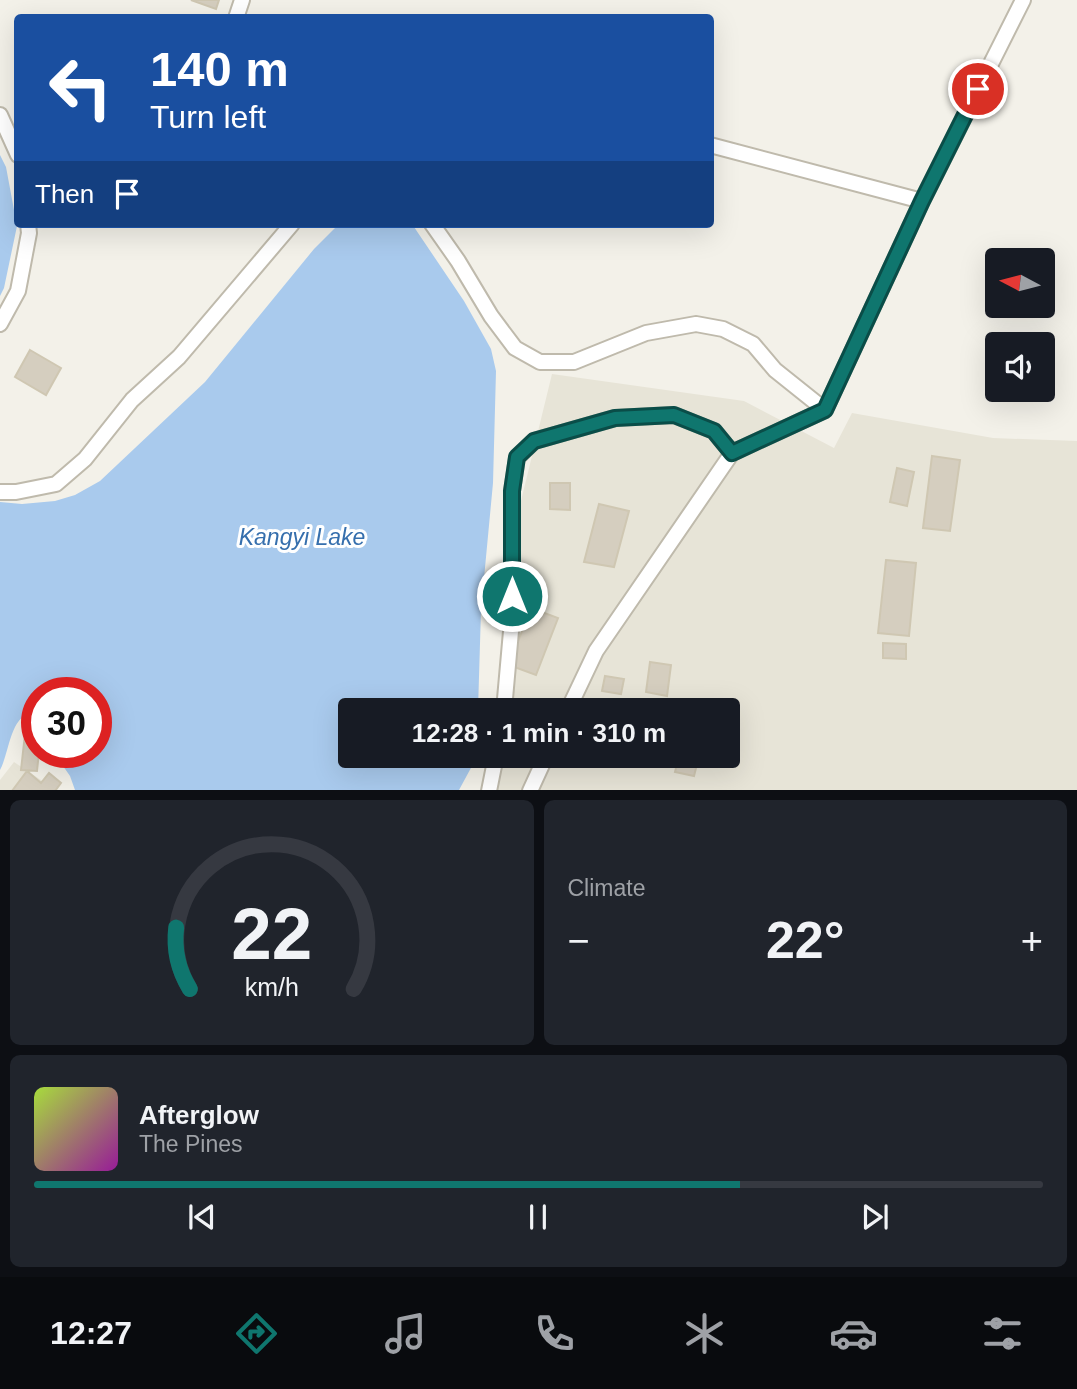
<!DOCTYPE html>
<html lang="en">
<head>
<meta charset="utf-8">
<style>
	:root { --surface:#171b24; --page:#20242c; --text:#f1f3f6; --muted:#9ea1a6; --line:#363941; --accent:#0f766e }
	body { margin:0; font-family:Arial,sans-serif; background:var(--page); color:var(--text); height:100vh; display:flex; flex-direction:column; font-size:26px; white-space:nowrap }
	* { box-sizing:border-box; margin:0 }
	p { font-size:23px; color:var(--muted) }
	.icon { flex:none; width:38px; height:38px; fill:none; stroke:currentColor; stroke-width:2; stroke-linecap:round; stroke-linejoin:round }
	.map { position:relative; height:790px; overflow:hidden }
	.panel { display:flex; flex-direction:column; gap:10px; padding:10px; background:#0d0f14; flex:1 }
	.panel>* { flex:none }
	.guide { position:absolute; left:14px; top:14px; width:700px; height:214px; border-radius:7px; box-shadow:0 7px 28px #0002; background:#1a4fa0; color:#fff; overflow:hidden }
	.needle { width:46px; rotate:277deg }
	.controls { position:absolute; left:985px; top:248px; display:grid; gap:14px }
	.controls a { display:grid; place-items:center; width:70px; height:70px; border-radius:7px; background:var(--surface); box-shadow:0 7px 28px #0002; font-size:35px }
	.speed { position:absolute; left:21px; top:677px; display:flex; gap:14px; font-size:35px; font-weight:700; text-align:center }
	.speed>* { display:grid; place-content:center; width:91px; height:91px; border-radius:50%; background:var(--surface); box-shadow:0 7px 28px #0002; line-height:1 }
	.speed .limit { border:10px solid #d22; background:#fff; color:#111 }
	.pin { position:absolute; display:grid; place-items:center; width:60px; height:60px; color:#fff; margin:-30px; border:4px solid #fff; border-radius:50%; box-shadow:0 2px 7px #0007 }
	.me { position:absolute; width:77px; margin:-38px; rotate:0deg; stroke-linejoin:round; filter:drop-shadow(0 0 5px #0008) }
	.turn { display:flex; align-items:center; gap:24px; height:147px; padding:0 21px; font-size:32px }
	.turn .icon { width:91px; height:91px; stroke-width:2.5 }
	.turn b { display:block; font-size:49px; line-height:60px }
	.then { display:flex; align-items:center; height:66px; padding:0 21px; background:#0003; gap:14px; font-size:26px }
	.big { font-size:52px; font-weight:800; line-height:1.1 }
	.panel .widget { flex:1; display:flex; flex-direction:column; justify-content:center; gap:10px; min-width:0; padding:0 24px; border-radius:10px; background:var(--page) }
	.panel .dial { align-items:center; gap:0 }
	.dial svg { height:182px; overflow:visible; fill:none; stroke:var(--line); stroke-width:7; stroke-linecap:round; text-anchor:middle }
	.dial text { fill:var(--text); stroke:none }
	.song { display:flex; align-items:center; gap:21px }
	.cover { width:84px; height:84px; border-radius:10px; background:linear-gradient(135deg,hsl(80 70% 55%),hsl(300 70% 35%)) }
	.played { height:7px; border-radius:4px; background:linear-gradient(90deg,var(--accent) 70%,var(--line) 70%) }
	.keys { display:flex; justify-content:space-around; direction:ltr }
	.heat { display:flex; justify-content:space-between; align-items:center; font-size:38px; direction:ltr }
	.panel .tiles { flex:1; display:grid; gap:10px; grid-template-columns:1fr 1fr }
	.widget:last-child { grid-column:span 2 }
	.trip { position:absolute; left:338px; top:698px; width:402px; height:70px; border-radius:7px; background:var(--surface); box-shadow:0 7px 28px #0002; font-weight:800; line-height:70px; text-align:center }
	.dock { display:flex; height:112px; justify-content:space-around; align-items:center; background:#090b0e; color:var(--muted) }
	.dock .icon { width:49px; height:49px }
	.dock .on { color:var(--accent) }
	.dock b { font-size:32px; color:var(--text) }
	.map>svg:first-child { display:block }
	.residential { fill:#e7e4d7 }
	.water { fill:#a9caed }
	.building { fill:#d5cebf; stroke:#cfc7b2; stroke-width:2 }
	.lines { fill:none; stroke-linecap:round; stroke-linejoin:round }
	.minor-casing { stroke:#bfbaac; stroke-width:18 }
	.minor { stroke:#fff; stroke-width:14 }
	.route-casing { stroke:#0a4d48; stroke-width:18 }
	.route { stroke:#0f766e; stroke-width:12 }
	.labels { text-anchor:middle; dominant-baseline:central; stroke-width:6; stroke-linejoin:round; paint-order:stroke }
	.water-label { font-size:23px; font-style:italic; fill:#366fad; stroke:#fff }
</style>
</head>
<body>
<div class="map">
<svg width="1077" height="791" viewBox="0 0 1077 791">
	<rect width="100%" height="100%" fill="#f3f1e9"/>
	<path class="residential" d="M 552,374 L 744,401 L 834,448 L 852,413 L 993,438 L 1077,441 L 1077,790 L 481,791 L 491,756 L 728,756 L 728,710 L 499,710 L 510,546 Z
		M 14,762 L 56,790 L 0,790 L 0,780 Z"/>
	<path class="water" d="M 0,155 L 6,167 L 17,226 L 4,288 L 0,296 Z
		M 342,224 L 412,224 L 464,301 L 491,349 L 496,371 L 493,483 L 481,610 L 478,710 L 350,710 L 350,756 L 473,756 L 472,766 L 459,790 L 75,790 L 70,776 L 54,753 L 96,752 L 96,693 L 37,693 L 37,712 C 10,711 10,752 0,770 L 0,502 L 22,504 L 55,501 L 75,495 L 100,481 L 205,382 L 314,249 L 337,226 Z"/>
	<path class="building" d="M 191,0 L 219,0 L 216,9 Z
		M 30,350 L 61,368 L 46,395 L 15,377 Z
		M 932,456 L 960,460 L 950,531 L 923,528 Z
		M 897,468 L 914,472 L 907,506 L 890,502 Z
		M 550,483 L 570,483 L 570,510 L 550,509 Z
		M 599,504 L 629,511 L 614,567 L 584,562 Z
		M 886,560 L 916,563 L 909,636 L 878,633 Z
		M 531,608 L 558,618 L 536,675 L 509,665 Z
		M 883,643 L 906,644 L 906,659 L 883,658 Z
		M 650,662 L 671,665 L 667,696 L 646,692 Z
		M 605,676 L 624,679 L 621,694 L 602,691 Z
		M 25,734 L 37,735 L 37,752 L 39,752 L 37,771 L 21,770 Z
		M 678,760 L 697,764 L 694,776 L 675,772 Z
		M 27,771 L 41,783 L 49,773 L 61,783 L 55,791 L 12,791 Z"/>
	<g class="lines">
		<defs>
			<path id="minor" d="M 236,18 L 242,0
				M 0,115 L 18,155
				M 710,145 L 922,201
				M 432,224 L 458,261 L 491,316 L 515,348 L 540,362 L 574,362 L 646,333 L 696,324 L 723,329 L 753,344 L 775,370 L 825,410
				M 0,324 L 18,291 L 29,233 L 28,224
				M 0,492 L 16,492 L 56,484 L 85,459 L 132,400 L 179,357 L 292,224
				M 504,710 L 512,620 L 512,491 L 517,458 L 534,441 L 615,418 L 674,415 L 714,431 L 732,453
				M 568,710 L 596,651 L 732,453 L 825,410 L 922,201 L 1023,0
				M 489,791 L 496,756
				M 530,791 L 546,756"/>
		</defs>
		<use href="#minor" class="minor-casing"/>
		<use href="#minor" class="minor"/>
	</g>
	<g class="lines">
		<defs>
			<path id="route" d="M 512,596 L 512,491 L 517,457 L 534,441 L 615,418 L 674,415 L 714,431 L 732,453 L 825,410 L 922,201 L 978,89"/>
		</defs>
		<use href="#route" class="route-casing"/>
		<use href="#route" class="route"/>
	</g>
	<g class="labels">
		<g class="water-label">
			<text x="302" y="537">Kangyi Lake</text>
		</g>
	</g>
</svg>
<div class="controls">
<a><svg class="needle" viewBox="-14 -14 28 28"><path d="M0-13l5 13h-10z" fill="#e53935"/><path d="M0 13l5-13h-10z" fill="#9ea1a6"/></svg></a>
<a><svg class="icon" aria-label="sound" viewBox="0 0 24 24"><path d="M4 9h4l5-4v14l-5-4H4zM17 9q2 3 0 6"/></svg></a>
</div>
<div class="speed"><div class="limit">30</div></div>
<div class="pin" style="left:978px;top:89px;background:#d93025"><svg class="icon" aria-label="arrive" viewBox="0 0 24 24"><path d="M6 21V4h12l-3 4 3 4H6"/></svg></div>
<svg class="me" style="left:512px;top:596px" viewBox="-20 -20 40 40"><circle r="17" fill="#0f766e" stroke="#fff" stroke-width="3"/><path d="M0-11L8 9 0 5-8 9z" fill="#fff"/></svg>
<div class="trip">12:28 · 1 min · 310 m</div>
<div class="guide">
<div class="turn"><svg class="icon" aria-label="left" viewBox="0 0 24 24"><path d="M17 20v-9H6M10 6l-5 5 5 5"/></svg><div><b>140 m</b>Turn left</div></div>
<div class="then">Then<svg class="icon" aria-label="arrive" viewBox="0 0 24 24"><path d="M6 21V4h12l-3 4 3 4H6"/></svg></div>
</div>
</div>
<section class="panel">
<div class="tiles">
<div class="widget dial"><svg viewBox="0 0 100 80">
<path d="M14 69A42 42 0 1 1 86 69"/>
<path d="M14 69A42 42 0 0 1 8 42" stroke="#0f766e"/>
<text x="50" y="56" font-size="32" font-weight="700">22</text>
<text x="50" y="72" font-size="11">km/h</text>
</svg></div>
<div class="widget"><p>Climate</p>
<div class="heat"><a>−</a><b class="big">22°</b><a>+</a></div>
</div>
<div class="widget">
<div class="song"><i class="cover"></i><div><b>Afterglow</b><p>The Pines</p></div></div>
<div class="played"></div>
<div class="keys"><svg class="icon" aria-label="previous" viewBox="0 0 24 24"><path d="M18 5L8 12l10 7zM5 5v14"/></svg><svg class="icon" aria-label="pause" viewBox="0 0 24 24"><path d="M8 5v14M16 5v14"/></svg><svg class="icon" aria-label="next" viewBox="0 0 24 24"><path d="M6 5l10 7-10 7zM19 5v14"/></svg></div>
</div>
</div>
</section>
<nav class="dock">
<b>12:27</b>
<svg class="icon on" aria-label="directions" viewBox="0 0 24 24"><path d="M12 3l9 9-9 9-9-9zM9 14v-3h6M13 9l2 2-2 2"/></svg>
<svg class="icon" aria-label="music" viewBox="0 0 24 24"><path d="M9 18V5l10-2v13"/><circle cx="6" cy="18" r="3"/><circle cx="16" cy="16" r="3"/></svg>
<svg class="icon" aria-label="phone" viewBox="0 0 24 24"><path d="M5 4h4l2 5-3 2q2 4 5 5l2-3 5 2v4C11 20 4 13 5 4z"/></svg>
<svg class="icon" aria-label="climate" viewBox="0 0 24 24"><path d="M12 3v18M4 7l16 10M4 17L20 7"/></svg>
<svg class="icon" aria-label="car" viewBox="0 0 24 24"><path d="M5 17H2v-5l4-1 3-4h7l3 4 3 1v5h-3M9 17h6M6 11h13"/><circle cx="7" cy="17" r="2"/><circle cx="17" cy="17" r="2"/></svg>
<svg class="icon" aria-label="filters" viewBox="0 0 24 24"><path d="M4 7h16M4 17h16"/><circle cx="9" cy="7" r="2"/><circle cx="15" cy="17" r="2"/></svg>
</nav>
</body>
</html>
